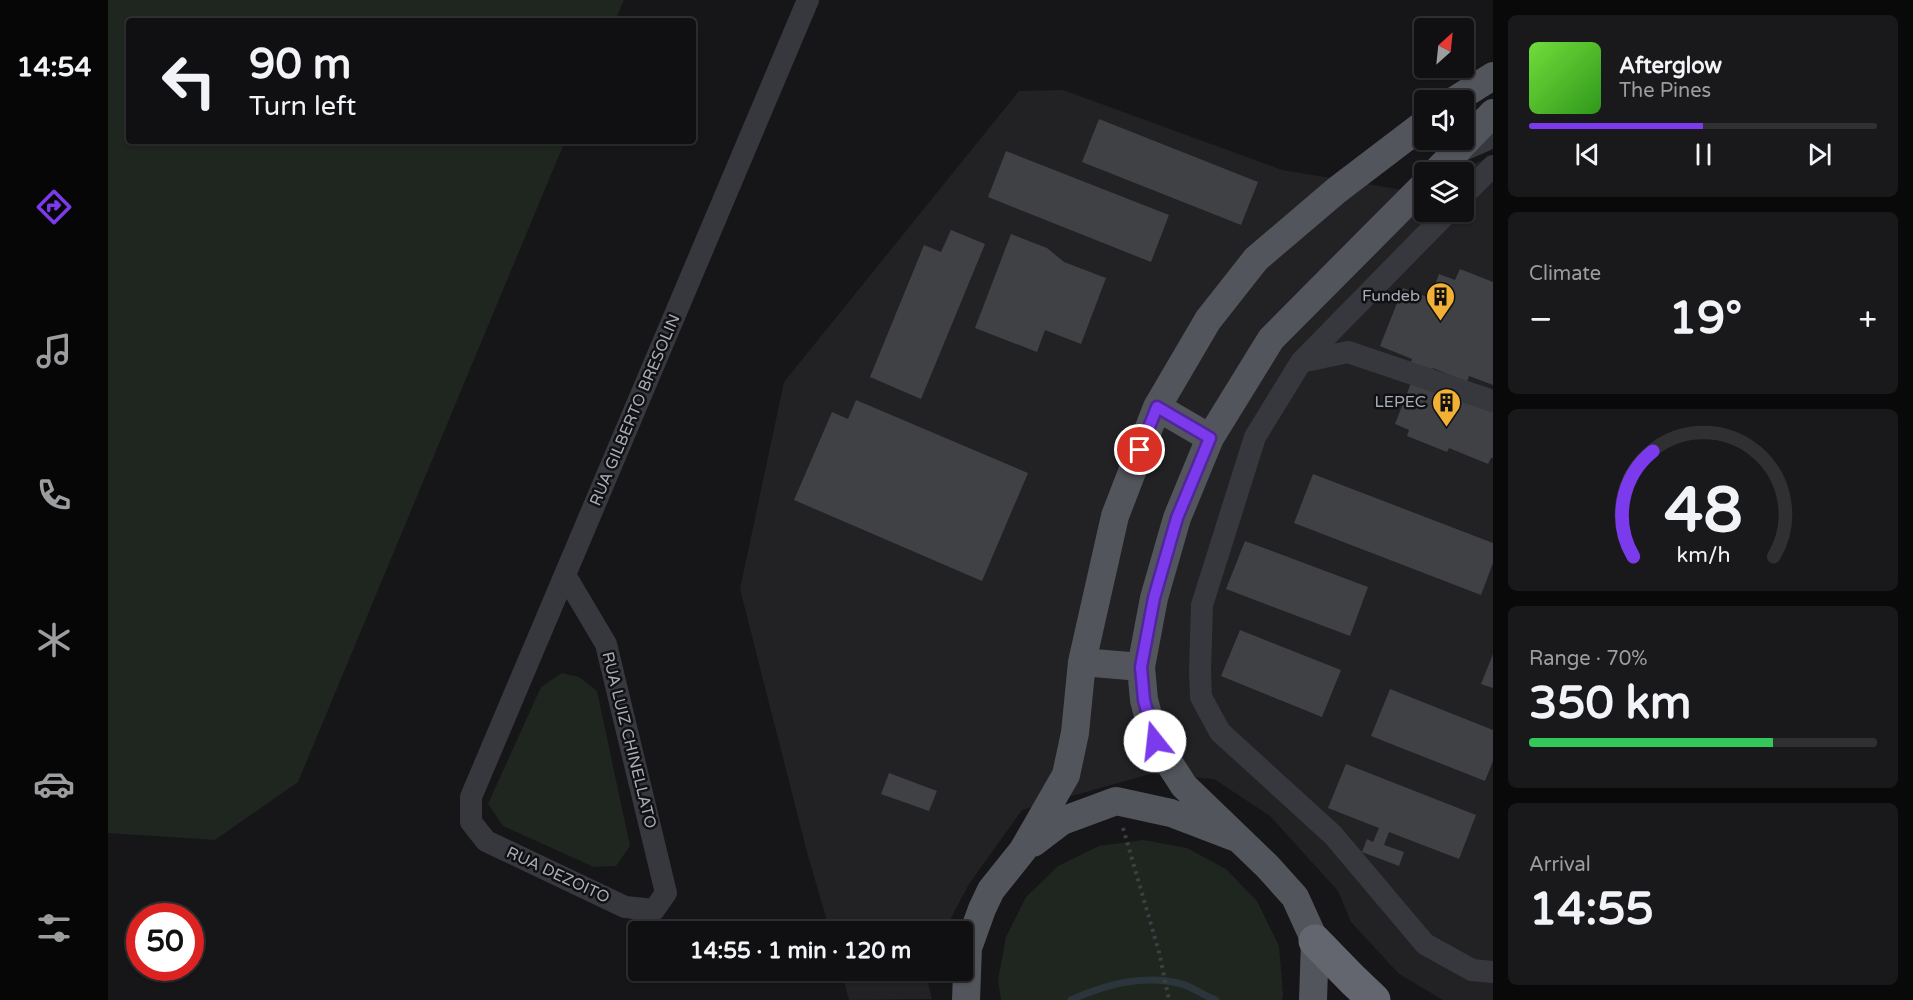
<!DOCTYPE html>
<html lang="en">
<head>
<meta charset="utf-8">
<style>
	:root { --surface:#101012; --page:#19191b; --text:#f1f3f6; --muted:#9c9d9f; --line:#303032; --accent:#7c3aed }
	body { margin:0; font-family:"Varela Round",sans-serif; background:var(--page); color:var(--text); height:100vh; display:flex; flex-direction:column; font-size:22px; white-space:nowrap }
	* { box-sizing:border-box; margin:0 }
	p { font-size:20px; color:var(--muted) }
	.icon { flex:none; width:33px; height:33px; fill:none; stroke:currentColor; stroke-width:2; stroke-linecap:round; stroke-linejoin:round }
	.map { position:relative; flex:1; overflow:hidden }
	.sheet { display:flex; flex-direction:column; gap:15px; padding:15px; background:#09090a; width:420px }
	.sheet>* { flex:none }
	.hud { position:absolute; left:18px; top:18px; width:570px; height:126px; border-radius:6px; box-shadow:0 2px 4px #0004,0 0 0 2px var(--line); background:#101012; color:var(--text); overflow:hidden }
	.needle { width:39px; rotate:27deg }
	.fabs { position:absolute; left:1306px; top:18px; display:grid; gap:12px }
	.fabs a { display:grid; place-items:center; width:60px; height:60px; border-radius:6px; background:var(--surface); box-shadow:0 2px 4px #0004,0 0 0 2px var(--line); font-size:30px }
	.speed { position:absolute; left:18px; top:903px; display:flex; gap:12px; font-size:30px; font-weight:700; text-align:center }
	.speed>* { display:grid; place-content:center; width:78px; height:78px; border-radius:50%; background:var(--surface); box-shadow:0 2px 4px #0004,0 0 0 2px var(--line); line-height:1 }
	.speed .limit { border:9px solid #d22; background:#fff; color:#111 }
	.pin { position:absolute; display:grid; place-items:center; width:51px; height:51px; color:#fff; margin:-26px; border:3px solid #fff; border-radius:50%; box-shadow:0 2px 6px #0007 }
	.me { position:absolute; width:66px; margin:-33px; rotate:344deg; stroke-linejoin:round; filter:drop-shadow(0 0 4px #0008) }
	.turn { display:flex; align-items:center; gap:21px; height:126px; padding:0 24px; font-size:27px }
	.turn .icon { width:78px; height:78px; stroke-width:2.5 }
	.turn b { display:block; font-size:42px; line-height:51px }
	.big { font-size:45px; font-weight:700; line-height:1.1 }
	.sheet .widget { flex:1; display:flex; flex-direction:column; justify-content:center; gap:9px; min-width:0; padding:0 21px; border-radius:9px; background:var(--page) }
	.sheet .dial { align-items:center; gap:0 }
	.dial svg { height:156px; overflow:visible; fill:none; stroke:var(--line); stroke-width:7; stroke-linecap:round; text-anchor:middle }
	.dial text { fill:var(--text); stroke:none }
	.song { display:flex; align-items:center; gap:18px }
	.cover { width:72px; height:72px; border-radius:9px; background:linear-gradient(135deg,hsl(100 70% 55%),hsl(110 70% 35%)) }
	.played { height:6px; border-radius:3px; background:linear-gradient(90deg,var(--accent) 50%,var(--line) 50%) }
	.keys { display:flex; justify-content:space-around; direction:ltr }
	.heat { display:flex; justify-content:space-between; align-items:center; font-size:33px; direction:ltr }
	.charge { height:9px; border-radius:4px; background:linear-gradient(90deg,#34c759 70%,var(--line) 0) }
	.trip { position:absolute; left:520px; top:921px; width:345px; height:60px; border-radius:6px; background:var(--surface); box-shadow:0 2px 4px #0004,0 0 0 2px var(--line); font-weight:700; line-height:60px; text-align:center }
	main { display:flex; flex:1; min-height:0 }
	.tab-bar { display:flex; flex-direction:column; width:108px; justify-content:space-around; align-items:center; background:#060607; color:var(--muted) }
	.tab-bar .icon { width:42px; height:42px }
	.tab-bar .active { color:var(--accent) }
	.tab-bar b { font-size:27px; color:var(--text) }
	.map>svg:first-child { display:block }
	.built { fill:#222225 }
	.green { fill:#1e261f }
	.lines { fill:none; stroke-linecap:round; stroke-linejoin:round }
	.stream { stroke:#2c353c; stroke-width:7 }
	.building { fill:#404145 }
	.path { stroke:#3d3f44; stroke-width:4; stroke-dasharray:3 4.5; stroke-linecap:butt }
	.minor { stroke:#37383d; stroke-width:22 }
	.major { stroke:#53555c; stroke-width:28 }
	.highway { stroke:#63666e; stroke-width:33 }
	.route-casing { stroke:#51269a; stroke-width:15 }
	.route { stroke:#7c3aed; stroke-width:10 }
	.labels { text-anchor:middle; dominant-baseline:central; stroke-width:5; stroke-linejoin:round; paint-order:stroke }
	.poi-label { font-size:16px; fill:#a8adb8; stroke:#111113; text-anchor:end }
	.street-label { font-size:16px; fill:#a8adb8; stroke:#111113 }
</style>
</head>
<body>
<main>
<nav class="tab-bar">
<b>14:54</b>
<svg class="icon active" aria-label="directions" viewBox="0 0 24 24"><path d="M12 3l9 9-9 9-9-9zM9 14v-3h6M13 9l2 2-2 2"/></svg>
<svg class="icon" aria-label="music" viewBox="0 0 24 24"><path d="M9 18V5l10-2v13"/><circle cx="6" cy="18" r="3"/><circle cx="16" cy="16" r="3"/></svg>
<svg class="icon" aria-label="phone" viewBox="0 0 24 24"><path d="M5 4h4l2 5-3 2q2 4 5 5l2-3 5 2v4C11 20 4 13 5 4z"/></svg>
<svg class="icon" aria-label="climate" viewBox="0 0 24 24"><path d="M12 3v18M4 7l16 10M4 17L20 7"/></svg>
<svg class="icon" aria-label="car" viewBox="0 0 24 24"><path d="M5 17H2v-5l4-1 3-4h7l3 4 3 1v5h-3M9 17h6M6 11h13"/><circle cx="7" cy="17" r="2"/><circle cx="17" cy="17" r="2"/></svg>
<svg class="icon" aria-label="filters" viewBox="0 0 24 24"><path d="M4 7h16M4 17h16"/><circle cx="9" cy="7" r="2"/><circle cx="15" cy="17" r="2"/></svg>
</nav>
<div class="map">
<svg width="1385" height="1000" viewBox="0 0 1385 1000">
	<rect width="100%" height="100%" fill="#161618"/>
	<path class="built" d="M 955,90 L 1174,170 L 1307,192 L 1317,187 L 1317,212 L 1356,212 L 1356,172 L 1349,172 L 1385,155 L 1385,1000 L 1335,1000 L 1291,974 L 1243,922 L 1230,891 L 1162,816 L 1106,779 L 1042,774 L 914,810 L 861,884 L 836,931 L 722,931 L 700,856 L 632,589 L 676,382 L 911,91 Z
		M 733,971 L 817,971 L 824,999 L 741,1000 Z"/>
	<path class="green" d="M 0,0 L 516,0 L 507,21 L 21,21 L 21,141 L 457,141 L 190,782 L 107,840 L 0,833 Z
		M 454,673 L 471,677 L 489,691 L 522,846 L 508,866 L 486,867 L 395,826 L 380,804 L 433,687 Z
		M 1035,840 L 1079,848 L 1118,869 L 1149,901 L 1171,946 L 1175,995 L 1174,1000 L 893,1000 L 890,980 L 898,937 L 918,897 L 950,866 L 991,846 Z"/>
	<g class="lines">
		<path class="stream" d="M 963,1000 C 996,985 1037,974 1074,984 C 1085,987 1096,996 1108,1000"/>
	</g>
	<path class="building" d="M 991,119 L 1150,182 L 1133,225 L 974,162 Z
		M 898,151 L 1061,215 L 1043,262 L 880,197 Z
		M 843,230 L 877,244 L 813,399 L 762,377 L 816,245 L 833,252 Z
		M 903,234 L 939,248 L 956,262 L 998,278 L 973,344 L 937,330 L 929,352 L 867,328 Z
		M 1352,269 L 1385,282 L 1385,385 L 1361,376 L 1359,382 L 1325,368 L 1322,375 L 1301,367 L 1304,359 L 1272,346 L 1295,288 L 1322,298 L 1331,274 L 1347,280 Z
		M 1303,383 L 1385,411 L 1385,458 L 1383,458 L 1380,464 L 1341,448 L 1339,452 L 1299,436 L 1301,430 L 1287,424 Z
		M 748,400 L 920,473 L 874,581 L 686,500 L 724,412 L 740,419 Z
		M 1205,474 L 1385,543 L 1385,563 L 1373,595 L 1186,523 Z
		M 1137,541 L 1260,587 L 1242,636 L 1118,589 Z
		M 1132,630 L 1233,670 L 1214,717 L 1113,676 Z
		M 1385,654 L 1385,688 L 1373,684 Z
		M 1282,689 L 1385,730 L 1385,761 L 1377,781 L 1263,736 Z
		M 1238,764 L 1368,815 L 1351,859 L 1281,832 L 1276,845 L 1296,852 L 1291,866 L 1254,852 L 1259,839 L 1265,842 L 1271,828 L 1220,808 Z
		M 781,773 L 829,791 L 821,811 L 773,794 Z"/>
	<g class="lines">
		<path class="path" d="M 1015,828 L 1051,952 L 1061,1000"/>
		<path class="minor" d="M 1351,152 L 1385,137
			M 1356,195 L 1385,166
			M 1340,212 L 1193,362 L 1147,437 L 1094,605 L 1092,672 L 1093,697 L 1112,732 L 1225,835 L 1317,944 L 1364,970 L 1385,972
			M 1193,362 L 1240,352 L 1385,401
			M 457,575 L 498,644 L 558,893 L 546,910 L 517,907 L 378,841 L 363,822 L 363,797 L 700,0"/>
		<path class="major" d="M 1347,100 L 1385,76
			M 1328,172 L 1385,113
			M 1049,407 L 1102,438
			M 974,662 L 1033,667
			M 1131,839 L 1076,786 L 1047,741 L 1036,700 L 1033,667 L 1046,598 L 1069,518 L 1102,438 L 1163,339 L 1317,184
			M 925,843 L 954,821 L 1008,801 L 1063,813 L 1131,839 L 1160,867 L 1187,897 L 1207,941 L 1205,1000
			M 858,1000 L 860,948 L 874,909 L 883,890 L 915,850 L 958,775 L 967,733 L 974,662 L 1007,516 L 1049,407 L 1100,320 L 1148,259 L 1229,190 L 1317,123"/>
		<path class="highway" d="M 1207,941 L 1244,979 L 1266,1000"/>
	</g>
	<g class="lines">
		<defs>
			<path id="route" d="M 1032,450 L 1049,407 L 1102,438 L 1069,518 L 1046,598 L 1033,667 L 1036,700 L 1047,741"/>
		</defs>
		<use href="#route" class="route-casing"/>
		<use href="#route" class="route"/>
	</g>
	<defs>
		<symbol id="building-pin" viewBox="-11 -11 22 30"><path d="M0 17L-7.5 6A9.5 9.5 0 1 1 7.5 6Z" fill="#f2b134" stroke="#111113"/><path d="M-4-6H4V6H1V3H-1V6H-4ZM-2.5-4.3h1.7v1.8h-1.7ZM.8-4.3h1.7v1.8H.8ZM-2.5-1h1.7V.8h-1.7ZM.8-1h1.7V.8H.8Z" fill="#111"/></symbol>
	</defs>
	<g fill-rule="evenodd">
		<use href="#building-pin" x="1316" y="280" width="33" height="45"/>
		<use href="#building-pin" x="1322" y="386" width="33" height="45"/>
	</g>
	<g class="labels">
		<g class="poi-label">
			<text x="1312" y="296">Fundeb</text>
			<text x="1318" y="402">LEPEC</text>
		</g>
		<g class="street-label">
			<text transform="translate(527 410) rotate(-67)">RUA GILBERTO BRESOLIN</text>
			<text transform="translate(521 740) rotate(76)">RUA LUIZ CHINELLATO</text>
			<text transform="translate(450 875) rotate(25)">RUA DEZOITO</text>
		</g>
	</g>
</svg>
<div class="fabs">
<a><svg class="needle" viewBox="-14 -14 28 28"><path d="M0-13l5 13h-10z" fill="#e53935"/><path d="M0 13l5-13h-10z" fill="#9c9d9f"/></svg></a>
<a><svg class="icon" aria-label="sound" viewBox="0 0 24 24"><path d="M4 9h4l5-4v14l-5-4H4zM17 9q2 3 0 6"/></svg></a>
<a><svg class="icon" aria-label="layers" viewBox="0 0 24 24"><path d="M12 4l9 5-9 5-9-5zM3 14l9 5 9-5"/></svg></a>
</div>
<div class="speed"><div class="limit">50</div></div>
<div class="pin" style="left:1032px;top:450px;background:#d93025"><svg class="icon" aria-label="arrive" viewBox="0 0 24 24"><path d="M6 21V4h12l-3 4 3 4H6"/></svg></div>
<svg class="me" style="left:1047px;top:741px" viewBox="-20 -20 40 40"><circle r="19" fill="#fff"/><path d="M0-13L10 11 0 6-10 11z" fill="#7c3aed"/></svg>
<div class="trip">14:55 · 1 min · 120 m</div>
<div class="hud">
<div class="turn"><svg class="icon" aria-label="left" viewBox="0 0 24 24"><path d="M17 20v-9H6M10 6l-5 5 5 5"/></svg><div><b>90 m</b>Turn left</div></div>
</div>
</div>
<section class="sheet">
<div class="widget">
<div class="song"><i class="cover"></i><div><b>Afterglow</b><p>The Pines</p></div></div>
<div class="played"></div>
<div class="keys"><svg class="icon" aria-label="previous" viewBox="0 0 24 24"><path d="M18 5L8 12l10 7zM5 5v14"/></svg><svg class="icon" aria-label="pause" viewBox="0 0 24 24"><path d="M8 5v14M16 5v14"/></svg><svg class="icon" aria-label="next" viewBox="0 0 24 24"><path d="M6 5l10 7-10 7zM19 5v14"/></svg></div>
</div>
<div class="widget"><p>Climate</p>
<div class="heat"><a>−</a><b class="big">19°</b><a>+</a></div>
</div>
<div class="widget dial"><svg viewBox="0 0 100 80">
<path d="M14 69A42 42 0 1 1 86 69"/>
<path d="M14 69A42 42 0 0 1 24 15" stroke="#7c3aed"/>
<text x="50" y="56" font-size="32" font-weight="700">48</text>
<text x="50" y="72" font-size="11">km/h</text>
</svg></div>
<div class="widget"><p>Range · 70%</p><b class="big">350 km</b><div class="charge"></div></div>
<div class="widget"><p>Arrival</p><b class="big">14:55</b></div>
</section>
</main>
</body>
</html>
